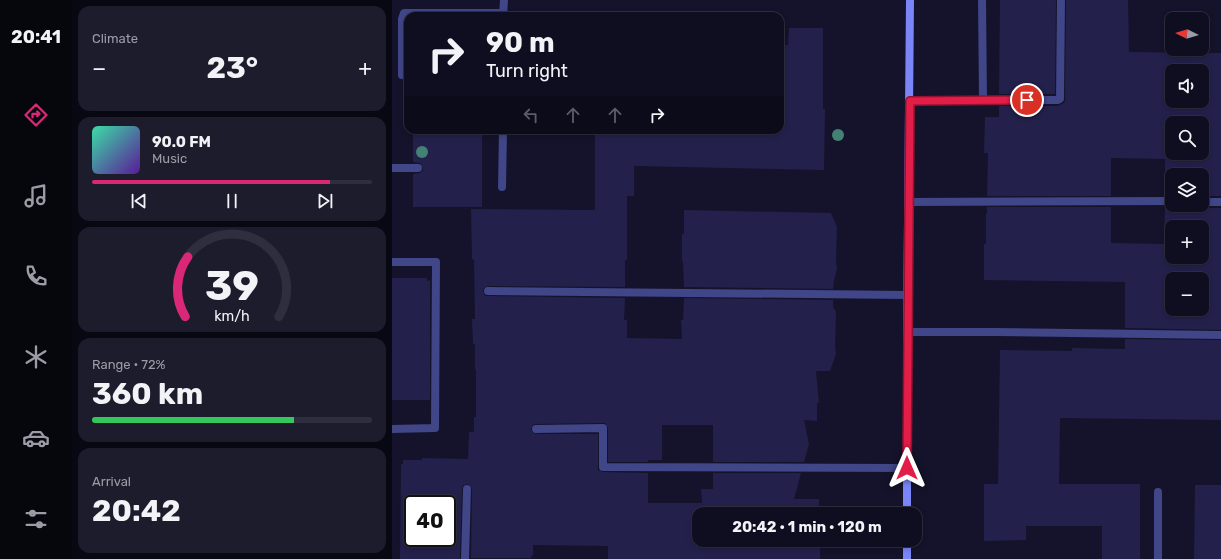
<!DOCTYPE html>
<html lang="en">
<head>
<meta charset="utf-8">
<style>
	:root { --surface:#0f0e20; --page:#1d1c2d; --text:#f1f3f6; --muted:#9b9ca5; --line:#2f2e3e; --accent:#db2777 }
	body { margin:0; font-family:Rubik,sans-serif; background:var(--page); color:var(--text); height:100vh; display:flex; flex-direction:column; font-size:15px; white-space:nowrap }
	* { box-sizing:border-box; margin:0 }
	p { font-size:13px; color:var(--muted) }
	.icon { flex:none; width:22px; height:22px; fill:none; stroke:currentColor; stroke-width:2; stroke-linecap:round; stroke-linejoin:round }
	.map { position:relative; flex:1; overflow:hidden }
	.side { display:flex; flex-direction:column; gap:6px; padding:6px; background:#080812; width:320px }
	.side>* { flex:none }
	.banner { position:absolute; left:12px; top:12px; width:380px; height:122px; border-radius:12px; box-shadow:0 2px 6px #0003,0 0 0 1px var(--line); background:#0f0e20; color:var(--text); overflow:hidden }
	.needle { width:26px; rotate:275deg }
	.tools { position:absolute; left:773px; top:12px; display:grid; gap:8px }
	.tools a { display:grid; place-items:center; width:44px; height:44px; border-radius:8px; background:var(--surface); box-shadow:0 2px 6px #0003,0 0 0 1px var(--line); font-size:20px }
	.speed { position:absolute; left:12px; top:495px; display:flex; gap:8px; font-size:20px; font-weight:700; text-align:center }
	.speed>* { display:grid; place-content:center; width:52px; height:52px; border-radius:50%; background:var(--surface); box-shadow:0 2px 6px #0003,0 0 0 1px var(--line); line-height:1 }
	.speed .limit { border:2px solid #111; border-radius:6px; background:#fff; color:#111 }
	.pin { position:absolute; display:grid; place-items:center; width:34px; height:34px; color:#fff; margin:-17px; border:2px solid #fff; border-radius:50%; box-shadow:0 1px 4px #0007 }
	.me { position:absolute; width:44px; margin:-22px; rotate:0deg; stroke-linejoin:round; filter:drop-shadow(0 0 3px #0008) }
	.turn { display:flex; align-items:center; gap:14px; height:84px; padding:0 16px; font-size:18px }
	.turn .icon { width:52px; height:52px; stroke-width:2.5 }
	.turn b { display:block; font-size:28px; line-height:34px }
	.lanes { display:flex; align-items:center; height:38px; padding:0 16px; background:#0003; justify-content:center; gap:20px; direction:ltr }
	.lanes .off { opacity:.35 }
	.big { font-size:30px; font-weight:700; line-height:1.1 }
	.side .card { flex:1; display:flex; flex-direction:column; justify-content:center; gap:6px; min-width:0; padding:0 14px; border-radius:12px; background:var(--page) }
	.side .dial { align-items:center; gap:0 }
	.dial svg { height:104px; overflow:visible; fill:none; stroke:var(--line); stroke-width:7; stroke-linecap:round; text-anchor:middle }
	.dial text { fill:var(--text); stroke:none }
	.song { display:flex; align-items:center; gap:12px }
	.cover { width:48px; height:48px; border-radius:6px; background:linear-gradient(135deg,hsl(160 70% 55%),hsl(270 70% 35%)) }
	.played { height:4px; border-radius:2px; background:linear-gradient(90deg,var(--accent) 85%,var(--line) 85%) }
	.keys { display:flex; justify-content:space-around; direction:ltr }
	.heat { display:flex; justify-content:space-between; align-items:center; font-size:22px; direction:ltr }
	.charge { height:6px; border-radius:3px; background:linear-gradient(90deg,#34c759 72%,var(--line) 0) }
	.trip { position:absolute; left:300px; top:507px; width:230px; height:40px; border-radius:12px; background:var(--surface); box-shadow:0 2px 6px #0003,0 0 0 1px var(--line); font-weight:700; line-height:40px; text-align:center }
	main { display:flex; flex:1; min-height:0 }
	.dock { display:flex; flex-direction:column; width:72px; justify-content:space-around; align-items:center; background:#06060d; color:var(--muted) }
	.dock .icon { width:28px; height:28px }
	.dock .on { color:var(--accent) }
	.dock b { font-size:18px; color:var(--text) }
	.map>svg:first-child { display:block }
	.building { fill:#23204b; fill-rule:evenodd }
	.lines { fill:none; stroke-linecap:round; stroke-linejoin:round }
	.lane { stroke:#404687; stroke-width:8 }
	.secondary { stroke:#7a86f8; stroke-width:8 }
	.tree { fill:#448175 }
	.route-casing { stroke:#92132f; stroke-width:10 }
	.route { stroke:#e11d48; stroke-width:7 }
</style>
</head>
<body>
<main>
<nav class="dock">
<b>20:41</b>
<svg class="icon on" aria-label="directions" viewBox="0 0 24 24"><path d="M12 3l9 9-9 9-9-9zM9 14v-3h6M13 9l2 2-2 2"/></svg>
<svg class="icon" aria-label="music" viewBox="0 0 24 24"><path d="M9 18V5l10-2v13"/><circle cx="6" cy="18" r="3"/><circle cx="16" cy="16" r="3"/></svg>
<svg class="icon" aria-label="phone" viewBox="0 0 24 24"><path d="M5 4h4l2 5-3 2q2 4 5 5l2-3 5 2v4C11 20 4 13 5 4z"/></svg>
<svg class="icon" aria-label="climate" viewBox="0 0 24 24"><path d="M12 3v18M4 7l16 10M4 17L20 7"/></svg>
<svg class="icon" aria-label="car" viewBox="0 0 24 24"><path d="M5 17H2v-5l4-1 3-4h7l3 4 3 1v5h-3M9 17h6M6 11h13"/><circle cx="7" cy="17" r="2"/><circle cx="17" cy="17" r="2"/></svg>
<svg class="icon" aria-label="filters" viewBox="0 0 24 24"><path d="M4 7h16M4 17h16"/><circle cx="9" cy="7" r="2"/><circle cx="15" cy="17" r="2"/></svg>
</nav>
<section class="side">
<div class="card"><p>Climate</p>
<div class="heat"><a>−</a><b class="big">23°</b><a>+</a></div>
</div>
<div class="card">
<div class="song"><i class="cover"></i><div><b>90.0 FM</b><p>Music</p></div></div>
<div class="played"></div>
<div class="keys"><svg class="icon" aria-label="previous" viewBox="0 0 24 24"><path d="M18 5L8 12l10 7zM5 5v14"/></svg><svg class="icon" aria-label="pause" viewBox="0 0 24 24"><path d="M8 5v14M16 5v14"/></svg><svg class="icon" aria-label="next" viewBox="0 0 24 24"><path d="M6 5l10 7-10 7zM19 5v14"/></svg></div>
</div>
<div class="card dial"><svg viewBox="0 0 100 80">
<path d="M14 69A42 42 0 1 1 86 69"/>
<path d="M14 69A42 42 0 0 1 16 23" stroke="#db2777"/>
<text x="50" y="56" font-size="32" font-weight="700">39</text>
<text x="50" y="72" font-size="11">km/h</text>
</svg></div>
<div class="card"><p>Range · 72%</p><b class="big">360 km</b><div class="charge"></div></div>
<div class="card"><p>Arrival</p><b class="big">20:42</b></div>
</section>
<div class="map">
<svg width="829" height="559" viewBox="0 0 829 559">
	<rect width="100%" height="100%" fill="#14132b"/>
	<path class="building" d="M 608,0 L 664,0 L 663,94 L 607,94 Z
		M 674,0 L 736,0 L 737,52 L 829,53 L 829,196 L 810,196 L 810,175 L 780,175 L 780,196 L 773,196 L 773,159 L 719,158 L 719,196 L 595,196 L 596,153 L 592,153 L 593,117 L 607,117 L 607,106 L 666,106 L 670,104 L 673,102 ZM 780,71 L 810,71 L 810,101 L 780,101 ZM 780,123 L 810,123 L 810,153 L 780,153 Z
		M 397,28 L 431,28 L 431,109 L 433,109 L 432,170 L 242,166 L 242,196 L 235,196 L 235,260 L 233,260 L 233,287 L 96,286 L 92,288 L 91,291 L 93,296 L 96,296 L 233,298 L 232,320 L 235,320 L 235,338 L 290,339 L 289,320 L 291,320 L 292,298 L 441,300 L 441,307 L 444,312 L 443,346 L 444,354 L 438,371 L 424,371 L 427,403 L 425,403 L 425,421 L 412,420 L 417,444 L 412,462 L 321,462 L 321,425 L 270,425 L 270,460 L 256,460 L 256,462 L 216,462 L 216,428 L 213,423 L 144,424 L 141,425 L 139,429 L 140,432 L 144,434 L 206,434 L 206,470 L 211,472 L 256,473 L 256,503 L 310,503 L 309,489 L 321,489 L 321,473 L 409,473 L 402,499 L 427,499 L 427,514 L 307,514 L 307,540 L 428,540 L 428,559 L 216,559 L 216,546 L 141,545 L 141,555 L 139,556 L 139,558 L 79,558 L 80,489 L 78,485 L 75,484 L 71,486 L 70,489 L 68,559 L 8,559 L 9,464 L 11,464 L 11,460 L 30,460 L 30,458 L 76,459 L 77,432 L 82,432 L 82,417 L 84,417 L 84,369 L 83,369 L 83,344 L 81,344 L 80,319 L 83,319 L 82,260 L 80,259 L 79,209 L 203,210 L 203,130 L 388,130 L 388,45 L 396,45 ZM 21,504 L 55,504 L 55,538 L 21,538 Z
		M 21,130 L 90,130 L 90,207 L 21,207 L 21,174 L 28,173 L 31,170 L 31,168 L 28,163 L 21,162 Z
		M 784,205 L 805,205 L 810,208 L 829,208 L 829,330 L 733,328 L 733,282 L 592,280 L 592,244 L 594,244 L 594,214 L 595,214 L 595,207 L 719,207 L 719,243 L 772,244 L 773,207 L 780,206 ZM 780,227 L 810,227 L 810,257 L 780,257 ZM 780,279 L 810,279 L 810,309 L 780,309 Z
		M 292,210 L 439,213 L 445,227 L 444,261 L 445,269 L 442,280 L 441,289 L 292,287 L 291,261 L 290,261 L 290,234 L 292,234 Z
		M 0,278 L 35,278 L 35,281 L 38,280 L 38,400 L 0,400 Z
		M 733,339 L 829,340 L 829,420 L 668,418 L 667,484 L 748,484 L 748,559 L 710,559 L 710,526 L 634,526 L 634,540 L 592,541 L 592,484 L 606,484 L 608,350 L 680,351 L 680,348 L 733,349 Z
		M 803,485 L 829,485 L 829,559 L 802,559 Z"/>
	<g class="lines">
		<path class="lane" d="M 111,16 L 112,0
			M 10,75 L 10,19 L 12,13 L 111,13
			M 591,100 L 666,100 L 668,99 L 669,0
			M 518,101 L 591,100 L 590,0
			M 0,168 L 26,168
			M 110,187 L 111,130
			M 516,202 L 780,201
			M 810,202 L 829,202
			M 0,262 L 44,262 L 43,428 L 0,429
			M 96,291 L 515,295
			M 515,332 L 603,332 L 829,335
			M 144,429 L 211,428 L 211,467 L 515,468
			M 766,492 L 766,559
			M 73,559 L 75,489"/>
		<path class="secondary" d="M 515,514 L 515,332 L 518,0
			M 515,540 L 515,559"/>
	</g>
	<g class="tree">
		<circle cx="446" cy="135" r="6"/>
		<circle cx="30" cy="152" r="6"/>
	</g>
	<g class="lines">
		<defs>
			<path id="route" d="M 515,468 L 518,101 L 635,100"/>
		</defs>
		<use href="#route" class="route-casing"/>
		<use href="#route" class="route"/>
	</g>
</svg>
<div class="tools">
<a><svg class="needle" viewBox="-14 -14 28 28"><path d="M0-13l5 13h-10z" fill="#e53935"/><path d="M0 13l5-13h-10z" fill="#9b9ca5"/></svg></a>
<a><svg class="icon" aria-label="sound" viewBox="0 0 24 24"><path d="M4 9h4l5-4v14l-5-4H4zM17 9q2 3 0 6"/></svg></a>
<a><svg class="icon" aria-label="search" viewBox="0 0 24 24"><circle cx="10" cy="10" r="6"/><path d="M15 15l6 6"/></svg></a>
<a><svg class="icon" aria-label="layers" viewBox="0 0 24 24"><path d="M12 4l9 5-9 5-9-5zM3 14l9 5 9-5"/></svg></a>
<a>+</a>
<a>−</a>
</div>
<div class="speed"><div class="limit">40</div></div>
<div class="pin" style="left:635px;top:100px;background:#d93025"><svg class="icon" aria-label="arrive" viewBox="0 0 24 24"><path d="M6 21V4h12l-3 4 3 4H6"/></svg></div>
<svg class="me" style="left:515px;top:468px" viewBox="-20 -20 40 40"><path d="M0-17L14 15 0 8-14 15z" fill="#e11d48" stroke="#fff" stroke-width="4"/></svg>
<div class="trip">20:42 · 1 min · 120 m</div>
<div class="banner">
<div class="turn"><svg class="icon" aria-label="right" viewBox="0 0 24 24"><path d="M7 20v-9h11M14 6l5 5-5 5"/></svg><div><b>90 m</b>Turn right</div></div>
<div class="lanes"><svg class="icon off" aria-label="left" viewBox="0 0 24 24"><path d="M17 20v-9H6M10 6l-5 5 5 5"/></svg><svg class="icon off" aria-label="ahead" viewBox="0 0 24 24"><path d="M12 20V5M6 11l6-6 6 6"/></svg><svg class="icon off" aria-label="ahead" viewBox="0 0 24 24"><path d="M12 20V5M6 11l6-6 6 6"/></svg><svg class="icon" aria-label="right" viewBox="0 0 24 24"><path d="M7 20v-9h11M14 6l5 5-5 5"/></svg></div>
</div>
</div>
</main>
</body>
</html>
